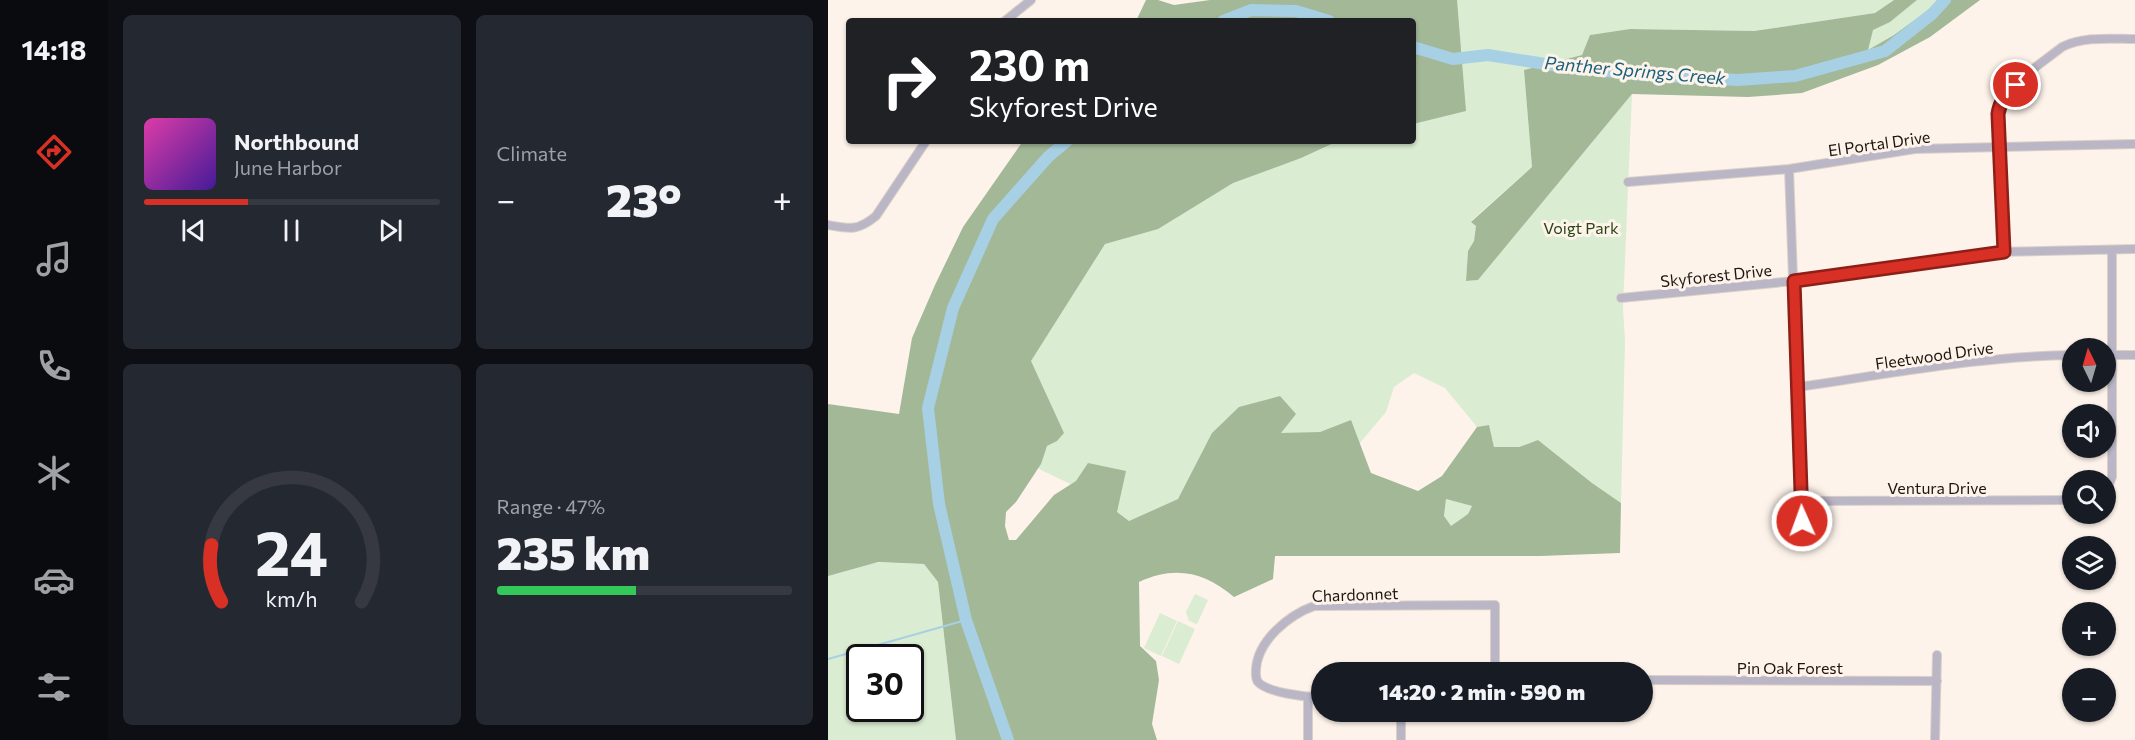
<!DOCTYPE html>
<html lang="en">
<head>
<meta charset="utf-8">
<style>
	:root { --surface:#171b24; --page:#242831; --text:#f1f3f6; --muted:#9ea1a6; --line:#363941; --accent:#d93025 }
	body { margin:0; font-family:Commissioner,sans-serif; background:var(--page); color:var(--text); height:100vh; display:flex; flex-direction:column; font-size:22px; white-space:nowrap }
	* { box-sizing:border-box; margin:0 }
	p { font-size:20px; color:var(--muted) }
	.icon { flex:none; width:33px; height:33px; fill:none; stroke:currentColor; stroke-width:2; stroke-linecap:round; stroke-linejoin:round }
	.map { position:relative; flex:1; overflow:hidden }
	.side { display:flex; flex-direction:column; gap:15px; padding:15px; background:#0d0f14; width:720px }
	.side>* { flex:none }
	.guide { position:absolute; left:18px; top:18px; width:570px; height:126px; border-radius:6px; box-shadow:0 2px 4px #0004; background:#202124; color:#fff; overflow:hidden }
	.needle { width:39px; rotate:355deg }
	.fabs { position:absolute; left:1234px; top:338px; display:grid; gap:12px }
	.fabs a { display:grid; place-items:center; width:54px; height:54px; border-radius:50%; background:var(--surface); box-shadow:0 2px 4px #0004; font-size:30px }
	.speed { position:absolute; left:18px; top:644px; display:flex; gap:12px; font-size:30px; font-weight:700; text-align:center }
	.speed>* { display:grid; place-content:center; width:78px; height:78px; border-radius:50%; background:var(--surface); box-shadow:0 2px 4px #0004; line-height:1 }
	.speed .limit { border:3px solid #111; border-radius:9px; background:#fff; color:#111 }
	.pin { position:absolute; display:grid; place-items:center; width:51px; height:51px; color:#fff; margin:-26px; border:3px solid #fff; border-radius:50%; box-shadow:0 2px 6px #0007 }
	.me { position:absolute; width:66px; margin:-33px; rotate:358deg; stroke-linejoin:round; filter:drop-shadow(0 0 4px #0008) }
	.turn { display:flex; align-items:center; gap:21px; height:126px; padding:0 24px; font-size:27px }
	.turn .icon { width:78px; height:78px; stroke-width:2.5 }
	.turn b { display:block; font-size:42px; line-height:51px }
	.big { font-size:45px; font-weight:800; line-height:1.1 }
	.side .card { flex:1; display:flex; flex-direction:column; justify-content:center; gap:9px; min-width:0; padding:0 21px; border-radius:9px; background:var(--page) }
	.side .dial { align-items:center; gap:0 }
	.dial svg { height:156px; overflow:visible; fill:none; stroke:var(--line); stroke-width:7; stroke-linecap:round; text-anchor:middle }
	.dial text { fill:var(--text); stroke:none }
	.song { display:flex; align-items:center; gap:18px }
	.cover { width:72px; height:72px; border-radius:9px; background:linear-gradient(135deg,hsl(320 70% 55%),hsl(260 70% 35%)) }
	.played { height:6px; border-radius:3px; background:linear-gradient(90deg,var(--accent) 35%,var(--line) 35%) }
	.keys { display:flex; justify-content:space-around; direction:ltr }
	.heat { display:flex; justify-content:space-between; align-items:center; font-size:33px; direction:ltr }
	.charge { height:9px; border-radius:4px; background:linear-gradient(90deg,#34c759 47%,var(--line) 0) }
	.side .tiles { flex:1; display:grid; gap:15px; grid-template-columns:repeat(2,1fr) }
	.trip { position:absolute; left:483px; top:662px; width:342px; height:60px; border-radius:30px; background:var(--surface); box-shadow:0 2px 4px #0004; font-weight:800; line-height:60px; text-align:center }
	main { display:flex; flex:1; min-height:0 }
	.tab-bar { display:flex; flex-direction:column; width:108px; justify-content:space-around; align-items:center; background:#090b0e; color:var(--muted) }
	.tab-bar .icon { width:42px; height:42px }
	.tab-bar .active { color:var(--accent) }
	.tab-bar b { font-size:27px; color:var(--text) }
	.map>svg:first-child { display:block }
	.green { fill:#daecd2; fill-rule:evenodd }
	.forest { fill:#a2b897; fill-rule:evenodd }
	.lines { fill:none; stroke-linecap:round; stroke-linejoin:round }
	.stream { stroke:#a7d0e5; stroke-width:2 }
	.river { stroke:#a7d0e5; stroke-width:12 }
	.street-casing { stroke:#d9d0c7; stroke-width:10 }
	.street { stroke:#bab6c6; stroke-width:8 }
	.route-casing { stroke:#8d1f18; stroke-width:15 }
	.route { stroke:#d93025; stroke-width:10 }
	.labels { text-anchor:middle; dominant-baseline:central; stroke-width:6; stroke-linejoin:round; paint-order:stroke }
	.street-label { font-size:16px; fill:#1e160e; stroke:#fdf3ea }
	.park-label { font-size:16px; fill:#284615; stroke:#fdf3ea }
	.water-label { font-size:18px; font-style:italic; fill:#19607d; stroke:#fdf3ea }
</style>
</head>
<body>
<main>
<nav class="tab-bar">
<b>14:18</b>
<svg class="icon active" aria-label="directions" viewBox="0 0 24 24"><path d="M12 3l9 9-9 9-9-9zM9 14v-3h6M13 9l2 2-2 2"/></svg>
<svg class="icon" aria-label="music" viewBox="0 0 24 24"><path d="M9 18V5l10-2v13"/><circle cx="6" cy="18" r="3"/><circle cx="16" cy="16" r="3"/></svg>
<svg class="icon" aria-label="phone" viewBox="0 0 24 24"><path d="M5 4h4l2 5-3 2q2 4 5 5l2-3 5 2v4C11 20 4 13 5 4z"/></svg>
<svg class="icon" aria-label="climate" viewBox="0 0 24 24"><path d="M12 3v18M4 7l16 10M4 17L20 7"/></svg>
<svg class="icon" aria-label="car" viewBox="0 0 24 24"><path d="M5 17H2v-5l4-1 3-4h7l3 4 3 1v5h-3M9 17h6M6 11h13"/><circle cx="7" cy="17" r="2"/><circle cx="17" cy="17" r="2"/></svg>
<svg class="icon" aria-label="filters" viewBox="0 0 24 24"><path d="M4 7h16M4 17h16"/><circle cx="9" cy="7" r="2"/><circle cx="15" cy="17" r="2"/></svg>
</nav>
<section class="side">
<div class="tiles">
<div class="card">
<div class="song"><i class="cover"></i><div><b>Northbound</b><p>June Harbor</p></div></div>
<div class="played"></div>
<div class="keys"><svg class="icon" aria-label="previous" viewBox="0 0 24 24"><path d="M18 5L8 12l10 7zM5 5v14"/></svg><svg class="icon" aria-label="pause" viewBox="0 0 24 24"><path d="M8 5v14M16 5v14"/></svg><svg class="icon" aria-label="next" viewBox="0 0 24 24"><path d="M6 5l10 7-10 7zM19 5v14"/></svg></div>
</div>
<div class="card"><p>Climate</p>
<div class="heat"><a>−</a><b class="big">23°</b><a>+</a></div>
</div>
<div class="card dial"><svg viewBox="0 0 100 80">
<path d="M14 69A42 42 0 1 1 86 69"/>
<path d="M14 69A42 42 0 0 1 9 40" stroke="#d93025"/>
<text x="50" y="56" font-size="32" font-weight="700">24</text>
<text x="50" y="72" font-size="11">km/h</text>
</svg></div>
<div class="card"><p>Range · 47%</p><b class="big">235 km</b><div class="charge"></div></div>
</div>
</section>
<div class="map">
<svg width="1307" height="740" viewBox="0 0 1307 740">
	<rect width="100%" height="100%" fill="#fdf3ea"/>
	<path class="green" d="M 587,0 L 1066,0 L 1047,13 L 926,31 L 802,29 L 762,35 L 754,55 L 696,70 L 704,167 L 643,221 L 648,226 L 646,241 L 640,251 L 638,281 L 650,280 L 804,94 L 795,307 L 797,341 L 793,503 L 764,483 L 710,440 L 691,447 L 666,447 L 661,425 L 649,427 L 617,388 L 586,373 L 566,387 L 558,412 L 531,444 L 522,421 L 492,432 L 452,434 L 350,499 L 301,521 L 253,489 L 213,470 L 159,432 L 180,366 L 354,141 L 585,141 Z
		M 1089,0 L 1114,0 L 1066,35 L 1039,51 L 1045,29 L 1062,22 Z
		M 618,499 L 644,506 L 640,514 L 622,527 L 616,516 Z
		M 0,561 L 96,564 L 110,582 L 128,740 L 0,740 ZM 32,657 L 82,657 L 82,708 L 32,708 Z
		M 367,594 L 380,600 L 369,624 L 361,621 L 358,612 Z
		M 332,613 L 349,621 L 333,656 L 316,648 Z
		M 350,621 L 367,629 L 351,664 L 334,656 Z"/>
	<path class="forest" d="M 318,0 L 330,0 L 346,5 L 382,0 L 629,0 L 638,111 L 585,124 L 585,21 L 308,21 Z
		M 1066,0 L 1089,0 L 1062,22 L 1045,30 L 1040,50 L 1066,35 L 1114,0 L 1152,0 L 1102,37 L 1050,65 L 974,93 L 920,97 L 804,94 L 650,280 L 638,281 L 640,251 L 646,241 L 648,226 L 643,222 L 704,167 L 696,70 L 754,55 L 762,35 L 802,29 L 926,31 L 1047,13 Z
		M 195,141 L 510,141 L 473,158 L 405,183 L 330,229 L 277,244 L 203,361 L 236,433 L 229,441 L 219,446 L 213,464 L 188,502 L 178,512 L 177,526 L 181,540 L 188,540 L 226,495 L 248,481 L 260,463 L 298,471 L 289,512 L 301,521 L 350,499 L 384,433 L 411,407 L 452,396 L 468,414 L 453,433 L 492,432 L 523,420 L 543,473 L 590,491 L 614,476 L 649,427 L 661,425 L 666,447 L 691,447 L 710,440 L 764,483 L 793,503 L 792,553 L 712,556 L 447,556 L 445,579 L 406,597 C 377,572 347,565 311,582 L 312,646 L 328,661 L 331,680 L 324,724 L 329,740 L 128,740 L 110,582 L 96,564 L 50,562 L 0,576 L 0,404 L 71,414 L 84,338 L 107,285 L 135,227 ZM 618,499 L 644,506 L 640,514 L 623,526 L 616,516 Z"/>
	<g class="lines">
		<path class="stream" d="M 0,659 L 138,620"/>
		<path class="river" d="M 395,21 L 423,10 L 468,11 L 501,21
			M 585,47 L 625,59 L 660,55 L 736,67 L 816,75 L 910,80 L 967,76 L 1057,51 L 1104,14 L 1117,0
			M 180,740 L 138,620 L 111,504 L 100,408 L 125,308 L 165,219 L 220,157 L 239,141"/>
		<defs>
			<path id="street" d="M 177,21 L 203,0
				M 961,169 L 974,521
				M 800,182 L 961,169 L 1087,149 L 1307,144
				M 0,225 C 22,229 30,231 48,216 L 98,141
				M 1176,252 L 1170,114 C 1173,88 1214,63 1234,47 C 1256,36 1283,39 1307,39
				M 793,298 L 966,281 L 1167,252 L 1307,249
				M 1279,355 L 1307,355
				M 970,387 C 1061,374 1153,356 1245,355
				M 1278,492 L 1284,477 L 1284,250
				M 974,501 L 1245,500
				M 769,671 L 771,672
				M 814,680 L 1109,681
				M 480,697 L 480,740
				M 494,698 C 479,697 440,693 430,682 C 427,678 428,673 428,669 C 430,640 461,615 486,606 L 667,605 L 667,672
				M 573,711 L 573,740
				M 1107,740 L 1109,655"/>
		</defs>
		<use href="#street" class="street-casing"/>
		<use href="#street" class="street"/>
	</g>
	<g class="lines">
		<defs>
			<path id="route" d="M 974,521 L 966,281 L 1176,252 L 1170,114 C 1172,101 1178,94 1188,85"/>
		</defs>
		<use href="#route" class="route-casing"/>
		<use href="#route" class="route"/>
	</g>
	<g class="labels">
		<g class="street-label">
			<text transform="translate(1051 143) rotate(-8)">El Portal Drive</text>
			<text transform="translate(888 275) rotate(-6)">Skyforest Drive</text>
			<text transform="translate(1106 355) rotate(-8)">Fleetwood Drive</text>
			<text x="1109" y="487">Ventura Drive</text>
			<text transform="translate(527 594) rotate(-2)">Chardonnet</text>
			<text x="962" y="667">Pin Oak Forest</text>
		</g>
		<g class="park-label">
			<text x="753" y="227">Voigt Park</text>
		</g>
		<g class="water-label">
			<text transform="translate(807 70) rotate(5)">Panther Springs Creek</text>
		</g>
	</g>
</svg>
<div class="fabs">
<a><svg class="needle" viewBox="-14 -14 28 28"><path d="M0-13l5 13h-10z" fill="#e53935"/><path d="M0 13l5-13h-10z" fill="#9ea1a6"/></svg></a>
<a><svg class="icon" aria-label="sound" viewBox="0 0 24 24"><path d="M4 9h4l5-4v14l-5-4H4zM17 9q2 3 0 6"/></svg></a>
<a><svg class="icon" aria-label="search" viewBox="0 0 24 24"><circle cx="10" cy="10" r="6"/><path d="M15 15l6 6"/></svg></a>
<a><svg class="icon" aria-label="layers" viewBox="0 0 24 24"><path d="M12 4l9 5-9 5-9-5zM3 14l9 5 9-5"/></svg></a>
<a>+</a>
<a>−</a>
</div>
<div class="speed"><div class="limit">30</div></div>
<div class="pin" style="left:1188px;top:85px;background:#d93025"><svg class="icon" aria-label="arrive" viewBox="0 0 24 24"><path d="M6 21V4h12l-3 4 3 4H6"/></svg></div>
<svg class="me" style="left:974px;top:521px" viewBox="-20 -20 40 40"><circle r="17" fill="#d93025" stroke="#fff" stroke-width="3"/><path d="M0-11L8 9 0 5-8 9z" fill="#fff"/></svg>
<div class="trip">14:20 · 2 min · 590 m</div>
<div class="guide">
<div class="turn"><svg class="icon" aria-label="right" viewBox="0 0 24 24"><path d="M7 20v-9h11M14 6l5 5-5 5"/></svg><div><b>230 m</b>Skyforest Drive</div></div>
</div>
</div>
</main>
</body>
</html>
